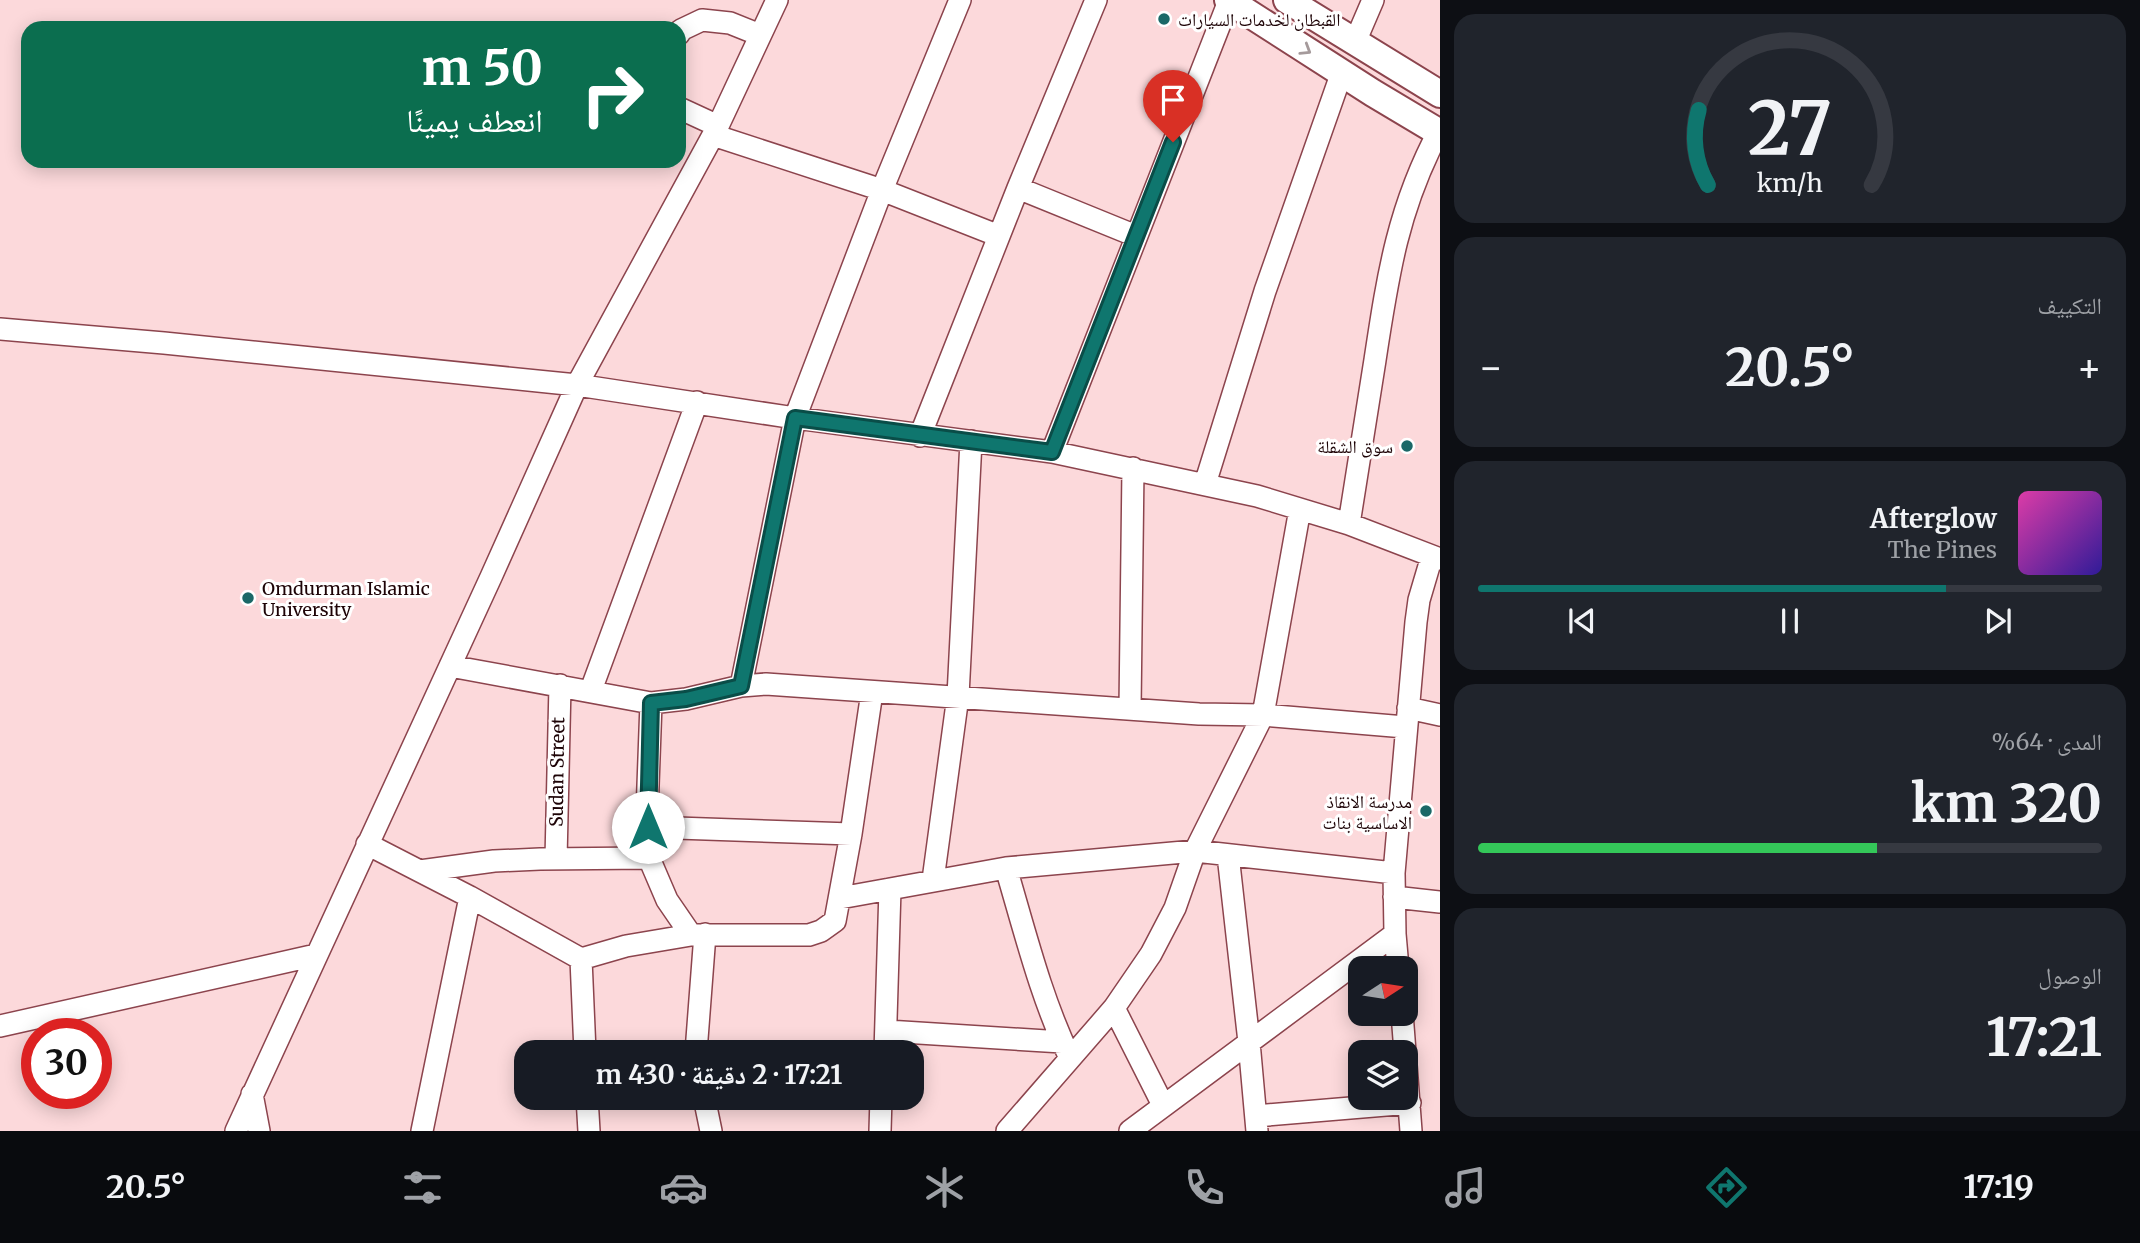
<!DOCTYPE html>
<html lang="ar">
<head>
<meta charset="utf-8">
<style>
	:root { --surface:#171b24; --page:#20242c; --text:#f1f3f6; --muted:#9ea1a6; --line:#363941; --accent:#0f766e }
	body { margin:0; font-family:Merriweather,"Noto Naskh Arabic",serif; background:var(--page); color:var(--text); direction:rtl; height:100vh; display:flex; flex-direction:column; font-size:26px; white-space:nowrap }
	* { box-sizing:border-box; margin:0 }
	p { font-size:23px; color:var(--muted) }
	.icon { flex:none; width:38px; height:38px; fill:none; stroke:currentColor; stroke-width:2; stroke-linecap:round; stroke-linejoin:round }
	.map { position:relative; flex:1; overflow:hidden; direction:ltr }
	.side { display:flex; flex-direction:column; gap:14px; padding:14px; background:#0d0f14; width:700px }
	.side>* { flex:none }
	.banner { position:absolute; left:21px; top:21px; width:665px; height:147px; border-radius:21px; box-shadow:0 4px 18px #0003; direction:rtl; background:#0b6e4f; color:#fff; overflow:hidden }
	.needle { width:46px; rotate:78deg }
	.fabs { position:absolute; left:1348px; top:956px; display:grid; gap:14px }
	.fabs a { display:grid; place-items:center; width:70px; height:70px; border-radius:14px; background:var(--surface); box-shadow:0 4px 18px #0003; font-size:35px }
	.speed { position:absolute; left:21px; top:1018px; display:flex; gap:14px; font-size:35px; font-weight:700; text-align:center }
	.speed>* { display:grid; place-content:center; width:91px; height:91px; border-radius:50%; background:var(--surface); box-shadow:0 4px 18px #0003; line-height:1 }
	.speed .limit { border:10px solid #d22; background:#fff; color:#111 }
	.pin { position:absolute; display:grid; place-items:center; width:60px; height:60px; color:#fff; margin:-72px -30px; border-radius:50% 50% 50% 0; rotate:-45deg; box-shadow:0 0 7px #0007 }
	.pin .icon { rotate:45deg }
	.me { position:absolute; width:77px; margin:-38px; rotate:0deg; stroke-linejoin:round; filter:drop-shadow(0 0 5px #0008) }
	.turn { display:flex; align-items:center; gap:24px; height:147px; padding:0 28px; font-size:32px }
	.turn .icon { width:91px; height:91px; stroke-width:2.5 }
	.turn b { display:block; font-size:49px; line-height:60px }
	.big { font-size:52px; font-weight:700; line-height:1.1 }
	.side .tile { flex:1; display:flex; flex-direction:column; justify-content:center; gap:10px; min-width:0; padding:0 24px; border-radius:21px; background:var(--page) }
	.side .dial { align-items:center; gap:0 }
	.dial svg { height:182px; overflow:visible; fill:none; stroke:var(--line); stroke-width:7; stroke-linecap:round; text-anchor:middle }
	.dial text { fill:var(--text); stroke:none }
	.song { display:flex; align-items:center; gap:21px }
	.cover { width:84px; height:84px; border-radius:10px; background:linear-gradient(135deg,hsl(320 70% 55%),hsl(250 70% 35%)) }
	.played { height:7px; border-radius:4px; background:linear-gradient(90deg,var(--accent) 75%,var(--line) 75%) }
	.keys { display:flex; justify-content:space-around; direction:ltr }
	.heat { display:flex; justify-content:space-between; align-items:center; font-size:38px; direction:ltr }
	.charge { height:10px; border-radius:5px; background:linear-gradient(90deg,#34c759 64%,var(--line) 0) }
	.trip { position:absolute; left:514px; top:1040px; width:410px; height:70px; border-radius:21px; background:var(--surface); box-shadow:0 4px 18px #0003; font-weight:700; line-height:70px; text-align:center; direction:rtl }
	.dock { display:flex; height:112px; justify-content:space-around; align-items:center; background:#090b0e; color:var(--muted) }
	.dock .icon { width:49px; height:49px }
	.dock .on { color:var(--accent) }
	.dock b { font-size:32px; color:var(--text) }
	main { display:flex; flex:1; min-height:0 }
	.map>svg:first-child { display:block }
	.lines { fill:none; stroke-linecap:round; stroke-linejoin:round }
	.minor-casing { stroke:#8c444d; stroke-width:24 }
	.major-casing { stroke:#8c444d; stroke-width:30 }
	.minor { stroke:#fff; stroke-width:21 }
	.major { stroke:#fff; stroke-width:26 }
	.oneway { stroke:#a59a9b }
	.route-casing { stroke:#0a4d48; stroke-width:18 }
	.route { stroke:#0f766e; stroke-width:12 }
	.poi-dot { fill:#1b6867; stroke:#fff; stroke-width:2.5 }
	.labels { text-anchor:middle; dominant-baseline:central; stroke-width:6; stroke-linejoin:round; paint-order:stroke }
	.poi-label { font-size:18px; fill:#1d0306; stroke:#fff; text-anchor:start }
	.street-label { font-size:18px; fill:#1d0306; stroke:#fff }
</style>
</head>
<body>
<main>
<section class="side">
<div class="tile dial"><svg viewBox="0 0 100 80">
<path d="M14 69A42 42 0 1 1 86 69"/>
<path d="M14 69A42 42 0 0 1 10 36" stroke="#0f766e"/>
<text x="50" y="56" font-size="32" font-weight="700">27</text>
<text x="50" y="72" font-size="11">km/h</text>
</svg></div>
<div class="tile"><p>التكييف</p>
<div class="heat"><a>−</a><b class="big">20.5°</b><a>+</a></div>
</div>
<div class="tile">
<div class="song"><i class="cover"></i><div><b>Afterglow</b><p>The Pines</p></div></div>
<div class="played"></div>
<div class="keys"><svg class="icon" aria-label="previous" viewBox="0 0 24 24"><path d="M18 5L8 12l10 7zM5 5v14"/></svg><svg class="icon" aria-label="pause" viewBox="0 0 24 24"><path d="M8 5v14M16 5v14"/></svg><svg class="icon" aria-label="next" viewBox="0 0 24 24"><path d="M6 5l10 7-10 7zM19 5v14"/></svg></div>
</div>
<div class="tile"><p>المدى · 64%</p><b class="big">320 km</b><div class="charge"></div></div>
<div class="tile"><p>الوصول</p><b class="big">17:21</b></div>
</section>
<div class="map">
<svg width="1440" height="1131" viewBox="0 0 1440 1131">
	<rect width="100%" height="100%" fill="#fcd9db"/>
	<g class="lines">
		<defs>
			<path id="minor" d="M 679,34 L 681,30 L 702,20 L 730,23 L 760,35
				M 1355,42 L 1373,0
				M 679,108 L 718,126
				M 713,135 L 882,190 L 999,236
				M 1018,188 L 1136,236
				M 0,329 L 164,343 L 577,385 L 795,418 L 1052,452 L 1257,496 L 1349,524 L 1440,559
				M 920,436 L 1018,188 L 1096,0
				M 1052,452 L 1229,1
				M 1205,484 L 1265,291 L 1342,72
				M 1349,524 C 1358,470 1366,415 1375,360 C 1388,274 1398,207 1440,129
				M 450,666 L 651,703 L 686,699 L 741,686 L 766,684 L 1199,714 L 1263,715 L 1405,727
				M 741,686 L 795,418 L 882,190 L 960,0
				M 591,690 L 697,402
				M 651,703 L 647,813 L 649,858 L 667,900 L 691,935
				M 1408,708 L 1440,715
				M 1130,709 L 1133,468
				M 648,827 L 851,834
				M 367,844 L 470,897 L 422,1131
				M 1228,855 L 1249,1042 L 1257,1131
				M 556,859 L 560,685
				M 1006,868 C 1025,932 1041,998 1070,1058
				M 420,871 L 494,861 L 540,859 L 649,858
				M 933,880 L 958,696 L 971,441
				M 470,897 L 581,959 L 585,1052
				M 1394,897 L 1440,902
				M 840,898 L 1006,868 L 1195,851 L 1394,873
				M 1395,934 L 1398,968
				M 581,959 L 626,946 L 691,935 L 809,935 L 821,931 L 835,921 L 851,834 L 872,692
				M 1114,1008 L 1163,1105
				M 1402,1013 L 1405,1052
				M 0,1026 L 316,955
				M 887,1031 L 1062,1042
				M 696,1052 L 705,934
				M 885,1052 L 890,889
				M 1405,1052 L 1411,1131
				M 252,1094 L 259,1131
				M 587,1097 L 589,1131
				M 704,1097 L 711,1131
				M 1256,1116 L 1410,1103
				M 236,1131 L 491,577 L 577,385 L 718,126 L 777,0
				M 880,1131 L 881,1097
				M 1007,1131 L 1114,1008 L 1151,954 L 1175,908 L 1195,851 L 1263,715 L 1300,509
				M 1130,1131 L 1395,934 L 1394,873 L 1416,622 L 1419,600 L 1432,556"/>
			<path id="major" d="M 1228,0 L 1373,93 L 1440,133
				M 1287,0 L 1440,94"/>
		</defs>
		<use href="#minor" class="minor-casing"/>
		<use href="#major" class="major-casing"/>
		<use href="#minor" class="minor"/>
		<use href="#major" class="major"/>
	</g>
	<defs><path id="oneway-chevron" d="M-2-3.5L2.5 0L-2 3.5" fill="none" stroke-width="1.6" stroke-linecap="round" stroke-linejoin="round" transform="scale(1.75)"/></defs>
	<use class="oneway" href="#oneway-chevron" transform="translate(1306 50) rotate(32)"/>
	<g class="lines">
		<defs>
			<path id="route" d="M 648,827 L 651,703 L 686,699 L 741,686 L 795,418 L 1052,452 L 1173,142"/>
		</defs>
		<use href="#route" class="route-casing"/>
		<use href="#route" class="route"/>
	</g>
	<g class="poi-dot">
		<circle cx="1164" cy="19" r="7"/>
		<circle cx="1407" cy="446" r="7"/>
		<circle cx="248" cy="598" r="7"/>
		<circle cx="1426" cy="811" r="7"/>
	</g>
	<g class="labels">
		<g class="poi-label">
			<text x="1178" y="19">القبطان لخدمات السيارات</text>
			<text x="1393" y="446" text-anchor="end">سوق الشقلة</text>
			<text x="262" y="588">Omdurman Islamic<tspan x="262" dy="21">University</tspan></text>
			<text x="1412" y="801" text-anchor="end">مدرسة الانقاذ<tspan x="1412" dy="21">الاساسية بنات</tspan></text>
		</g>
		<g class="street-label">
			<text transform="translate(557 772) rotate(-89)">Sudan Street</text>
		</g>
	</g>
</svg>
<div class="fabs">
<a><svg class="needle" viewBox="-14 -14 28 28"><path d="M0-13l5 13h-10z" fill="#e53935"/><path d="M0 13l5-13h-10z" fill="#9ea1a6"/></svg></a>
<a><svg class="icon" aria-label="layers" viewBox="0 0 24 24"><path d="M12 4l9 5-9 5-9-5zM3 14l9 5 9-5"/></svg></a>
</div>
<div class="speed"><div class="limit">30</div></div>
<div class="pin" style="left:1173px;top:142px;background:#d93025"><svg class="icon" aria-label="arrive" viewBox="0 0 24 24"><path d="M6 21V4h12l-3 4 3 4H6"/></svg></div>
<svg class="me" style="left:648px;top:827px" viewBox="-20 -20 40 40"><circle r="19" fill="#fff"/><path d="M0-13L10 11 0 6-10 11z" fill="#0f766e"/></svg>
<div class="trip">17:21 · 2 دقيقة · 430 m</div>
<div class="banner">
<div class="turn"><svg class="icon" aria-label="right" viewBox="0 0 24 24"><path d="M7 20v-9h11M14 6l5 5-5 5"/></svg><div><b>50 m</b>انعطف يمينًا</div></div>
</div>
</div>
</main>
<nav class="dock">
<b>17:19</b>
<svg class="icon on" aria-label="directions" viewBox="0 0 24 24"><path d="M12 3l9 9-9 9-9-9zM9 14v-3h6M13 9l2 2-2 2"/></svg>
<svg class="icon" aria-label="music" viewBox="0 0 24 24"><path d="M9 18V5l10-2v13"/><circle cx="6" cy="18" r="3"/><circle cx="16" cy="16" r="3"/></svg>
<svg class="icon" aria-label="phone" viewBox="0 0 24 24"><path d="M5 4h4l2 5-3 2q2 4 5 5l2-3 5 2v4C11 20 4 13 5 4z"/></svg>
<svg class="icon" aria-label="climate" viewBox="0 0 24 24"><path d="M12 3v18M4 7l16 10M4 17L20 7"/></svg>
<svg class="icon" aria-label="car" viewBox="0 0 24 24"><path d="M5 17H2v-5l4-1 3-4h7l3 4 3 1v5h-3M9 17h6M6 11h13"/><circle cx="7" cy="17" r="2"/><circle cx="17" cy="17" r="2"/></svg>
<svg class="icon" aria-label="filters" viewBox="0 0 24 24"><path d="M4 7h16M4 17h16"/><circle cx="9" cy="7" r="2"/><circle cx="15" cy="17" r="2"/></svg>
<b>20.5°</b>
</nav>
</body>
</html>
